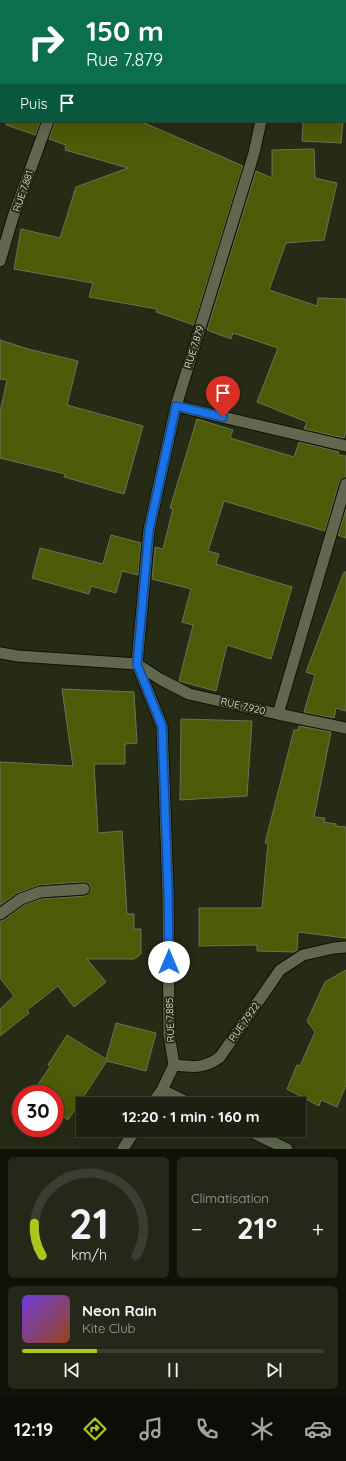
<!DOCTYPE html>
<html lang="fr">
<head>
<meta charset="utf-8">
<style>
	:root { --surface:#1c2010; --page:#252819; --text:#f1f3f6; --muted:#a0a39f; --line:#3a3e30; --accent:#a9c71b }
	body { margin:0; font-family:Quicksand,sans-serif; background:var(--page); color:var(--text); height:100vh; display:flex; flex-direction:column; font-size:15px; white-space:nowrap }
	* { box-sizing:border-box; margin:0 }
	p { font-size:13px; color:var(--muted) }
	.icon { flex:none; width:22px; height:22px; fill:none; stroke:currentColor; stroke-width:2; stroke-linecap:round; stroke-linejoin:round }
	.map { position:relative; height:1149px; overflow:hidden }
	.details { display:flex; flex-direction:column; gap:8px; padding:8px; background:#0f1209; flex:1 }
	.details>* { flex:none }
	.hud { position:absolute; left:0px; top:0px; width:346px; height:122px; box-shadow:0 4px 16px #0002,0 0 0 1px var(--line); background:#0b6e4f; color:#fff; overflow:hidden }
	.speed { position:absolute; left:12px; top:1085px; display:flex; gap:8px; font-size:20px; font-weight:700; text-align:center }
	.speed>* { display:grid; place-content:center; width:52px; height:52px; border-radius:50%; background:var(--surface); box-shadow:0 4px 16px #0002,0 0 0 1px var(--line); line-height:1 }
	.speed .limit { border:6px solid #d22; background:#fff; color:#111 }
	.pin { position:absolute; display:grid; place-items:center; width:34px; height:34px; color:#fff; margin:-41px -17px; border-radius:50% 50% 50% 0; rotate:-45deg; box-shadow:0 0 4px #0007 }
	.pin .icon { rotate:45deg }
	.me { position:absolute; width:44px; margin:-22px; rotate:0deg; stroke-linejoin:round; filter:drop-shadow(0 0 3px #0008) }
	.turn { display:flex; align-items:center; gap:14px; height:84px; padding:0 20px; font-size:18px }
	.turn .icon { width:52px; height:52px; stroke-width:2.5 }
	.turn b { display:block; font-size:28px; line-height:34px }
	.then { display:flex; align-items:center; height:38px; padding:0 20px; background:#0003; gap:8px; font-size:15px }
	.big { font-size:30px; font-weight:700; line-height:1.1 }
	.details .card { flex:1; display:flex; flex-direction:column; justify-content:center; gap:6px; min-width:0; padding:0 14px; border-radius:6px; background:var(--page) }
	.details .dial { align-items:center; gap:0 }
	.dial svg { height:104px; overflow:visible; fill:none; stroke:var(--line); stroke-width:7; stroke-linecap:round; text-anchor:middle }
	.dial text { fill:var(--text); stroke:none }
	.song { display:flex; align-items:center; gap:12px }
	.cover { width:48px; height:48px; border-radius:6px; background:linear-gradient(135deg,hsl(260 70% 55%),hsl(20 70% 35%)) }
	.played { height:4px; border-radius:2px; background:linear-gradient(90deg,var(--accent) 25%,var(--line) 25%) }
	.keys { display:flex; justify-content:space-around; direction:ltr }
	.heat { display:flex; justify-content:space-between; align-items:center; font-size:22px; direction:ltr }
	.details .tiles { flex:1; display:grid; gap:8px; grid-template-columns:1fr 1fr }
	.card:last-child { grid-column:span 2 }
	.trip { position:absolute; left:76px; top:1097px; width:230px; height:40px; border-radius:0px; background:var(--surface); box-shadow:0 4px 16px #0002,0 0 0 1px var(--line); font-weight:700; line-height:40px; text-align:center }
	.tab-bar { display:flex; height:64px; justify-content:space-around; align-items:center; background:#0b0d06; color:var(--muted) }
	.tab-bar .icon { width:28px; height:28px }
	.tab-bar .selected { color:var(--accent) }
	.tab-bar b { font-size:18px; color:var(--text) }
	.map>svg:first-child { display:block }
	.building { fill:#4c5b08; stroke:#6b7259 }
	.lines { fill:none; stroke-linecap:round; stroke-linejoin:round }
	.minor-casing { stroke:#0f1301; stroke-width:13 }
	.minor { stroke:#61684f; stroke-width:11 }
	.route-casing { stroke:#114b97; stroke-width:10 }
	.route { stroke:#1a73e8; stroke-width:7 }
	.labels { text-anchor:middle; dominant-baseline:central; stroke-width:4; stroke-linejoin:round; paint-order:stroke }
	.street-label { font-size:10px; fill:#e9eddf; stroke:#262b15 }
</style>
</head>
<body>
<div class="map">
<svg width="346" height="1149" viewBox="0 0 346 1149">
	<rect width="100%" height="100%" fill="#262b15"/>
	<path class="building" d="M 7,121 L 41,121 L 36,135 L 6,125 Z
		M 55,121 L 140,121 L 243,166 L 194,325 L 156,312 L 157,309 L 89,297 L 93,283 L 14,269 L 21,229 L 60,238 L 76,187 L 128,168 L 65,150 L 66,145 L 49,139 Z
		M 303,121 L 343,121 L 341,143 L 302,141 Z
		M 314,149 L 315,178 L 337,183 L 324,240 L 286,243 L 269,290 L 317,306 L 318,298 L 346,299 L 346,431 L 344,438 L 304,429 L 307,422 L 257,402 L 278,348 L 233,333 L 231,339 L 207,330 L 256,171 L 272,178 L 272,150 Z
		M 0,340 L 28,349 L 78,361 L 67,405 L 143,426 L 124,494 L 64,477 L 65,474 L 0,458 L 0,412 L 7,380 L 0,379 Z
		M 197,419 L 233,430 L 230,438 L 294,457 L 299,442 L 339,452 L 338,455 L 346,456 L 346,477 L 342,479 L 339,482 L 325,531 L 224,501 L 208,551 L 219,554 L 216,564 L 292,587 L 271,659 L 227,645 L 216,691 L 179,681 L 193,625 L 182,622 L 191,589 L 152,579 L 155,547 L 163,549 L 173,509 L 170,508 Z
		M 346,509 L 346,538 L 338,535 Z
		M 111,535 L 141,543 L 138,575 L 122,571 L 116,593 L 91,586 L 89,594 L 32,578 L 40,548 L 103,564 Z
		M 344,572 L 346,572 L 346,711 L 336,708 L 334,718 L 304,712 L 315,675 L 306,672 Z
		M 62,689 L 134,692 L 137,743 L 125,744 L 125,764 L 94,764 L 98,833 L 122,831 L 127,914 L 134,914 L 134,929 L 141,929 L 141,954 L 134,959 L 87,959 L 106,982 L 74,1007 L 58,986 L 27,1010 L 29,1013 L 0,1036 L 0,1009 L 14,996 L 0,978 L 0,921 L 4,920 L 24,905 L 41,899 L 85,896 L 90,892 L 91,889 L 90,885 L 84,882 L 39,885 L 18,893 L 0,905 L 0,762 L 73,766 Z
		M 181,719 L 252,721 L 247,796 L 180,800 Z
		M 299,726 L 331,732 L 314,817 L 325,818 L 324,822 L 336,824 L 336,826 L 346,827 L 346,938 L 298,932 L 297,951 L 294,952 L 257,951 L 257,945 L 199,946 L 199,908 L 262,908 L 268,843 L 265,843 L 294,730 L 298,730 Z
		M 346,970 L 346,1085 L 337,1107 L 321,1100 L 319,1106 L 287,1089 L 297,1065 L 300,1066 L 315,1032 L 307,1021 L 325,982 Z
		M 116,1023 L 156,1033 L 146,1071 L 107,1061 L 68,1120 L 55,1111 L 55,1094 L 31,1094 L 50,1067 L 48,1065 L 67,1035 L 106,1059 Z"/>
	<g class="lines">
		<defs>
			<path id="minor" d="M 156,1 L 164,0
				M 276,1 L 276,0
				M 0,18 L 1,18
				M 261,121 L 254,153 L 176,406 L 346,446
				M 0,261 L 13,217 L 48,121
				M 0,653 L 18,656 L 137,664 L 160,679 L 189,694 L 278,714 L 346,484
				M 278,714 L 346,728
				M 0,914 L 21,899 L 40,892 L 84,889
				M 174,1065 L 169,1034 L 168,890 L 162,726 L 137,664 L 149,530 L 176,406
				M 162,1090 L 191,1104
				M 152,1104 L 162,1090 L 174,1065 C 193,1067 204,1069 220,1057 L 280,970 L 303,955 L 334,948 L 346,947
				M 247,1130 L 287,1149
				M 123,1149 L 135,1130"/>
		</defs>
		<use href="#minor" class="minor-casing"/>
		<use href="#minor" class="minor"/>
	</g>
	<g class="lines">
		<defs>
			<path id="route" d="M 169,962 L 168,890 L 162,726 L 137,664 L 149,530 L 176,406 L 223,417"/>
		</defs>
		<use href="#route" class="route-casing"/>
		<use href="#route" class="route"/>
	</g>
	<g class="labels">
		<g class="street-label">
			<text transform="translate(23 191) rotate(-71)">RUE 7.881</text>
			<text transform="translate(194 347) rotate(-73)">RUE 7.879</text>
			<text transform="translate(243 706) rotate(13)">RUE 7.920</text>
			<text transform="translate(170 1020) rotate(-92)">RUE 7.885</text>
			<text transform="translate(244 1022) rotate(-55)">RUE 7.922</text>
		</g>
	</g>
</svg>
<div class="speed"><div class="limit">30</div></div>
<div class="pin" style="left:223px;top:417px;background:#d93025"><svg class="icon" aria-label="arrive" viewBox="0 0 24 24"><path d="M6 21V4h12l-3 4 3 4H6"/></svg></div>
<svg class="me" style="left:169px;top:962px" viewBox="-20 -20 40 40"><circle r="19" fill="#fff"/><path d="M0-13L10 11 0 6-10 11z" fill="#1a73e8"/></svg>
<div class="trip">12:20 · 1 min · 160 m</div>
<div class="hud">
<div class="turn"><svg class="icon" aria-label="right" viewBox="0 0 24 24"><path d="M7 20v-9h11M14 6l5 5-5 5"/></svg><div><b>150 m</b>Rue 7.879</div></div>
<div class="then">Puis<svg class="icon" aria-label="arrive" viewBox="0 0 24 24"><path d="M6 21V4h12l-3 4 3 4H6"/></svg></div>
</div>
</div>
<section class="details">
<div class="tiles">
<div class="card dial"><svg viewBox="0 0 100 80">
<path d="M14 69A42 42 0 1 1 86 69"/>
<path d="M14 69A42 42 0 0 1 8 44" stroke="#a9c71b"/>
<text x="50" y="56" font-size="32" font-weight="700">21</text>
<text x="50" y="72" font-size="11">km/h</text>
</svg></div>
<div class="card"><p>Climatisation</p>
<div class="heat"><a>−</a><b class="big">21°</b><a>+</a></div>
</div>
<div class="card">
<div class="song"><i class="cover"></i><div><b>Neon Rain</b><p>Kite Club</p></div></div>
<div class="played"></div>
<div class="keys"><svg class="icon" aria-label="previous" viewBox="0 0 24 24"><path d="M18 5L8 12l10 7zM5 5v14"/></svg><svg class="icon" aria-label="pause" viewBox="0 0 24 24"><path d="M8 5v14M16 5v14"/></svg><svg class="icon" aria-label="next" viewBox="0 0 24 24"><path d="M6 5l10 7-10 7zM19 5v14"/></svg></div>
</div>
</div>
</section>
<nav class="tab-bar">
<b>12:19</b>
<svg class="icon selected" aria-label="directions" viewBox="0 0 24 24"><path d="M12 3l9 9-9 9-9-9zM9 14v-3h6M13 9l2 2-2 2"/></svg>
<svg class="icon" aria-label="music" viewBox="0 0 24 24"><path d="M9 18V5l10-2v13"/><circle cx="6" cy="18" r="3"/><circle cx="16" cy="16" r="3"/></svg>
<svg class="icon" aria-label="phone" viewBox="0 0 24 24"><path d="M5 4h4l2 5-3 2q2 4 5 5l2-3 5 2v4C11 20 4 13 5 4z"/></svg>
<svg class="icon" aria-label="climate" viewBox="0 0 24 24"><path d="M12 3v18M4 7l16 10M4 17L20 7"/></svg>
<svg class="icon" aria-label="car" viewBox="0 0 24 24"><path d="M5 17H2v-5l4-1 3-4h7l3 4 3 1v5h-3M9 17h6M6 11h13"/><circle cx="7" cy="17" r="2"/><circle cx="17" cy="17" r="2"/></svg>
</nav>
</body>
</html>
